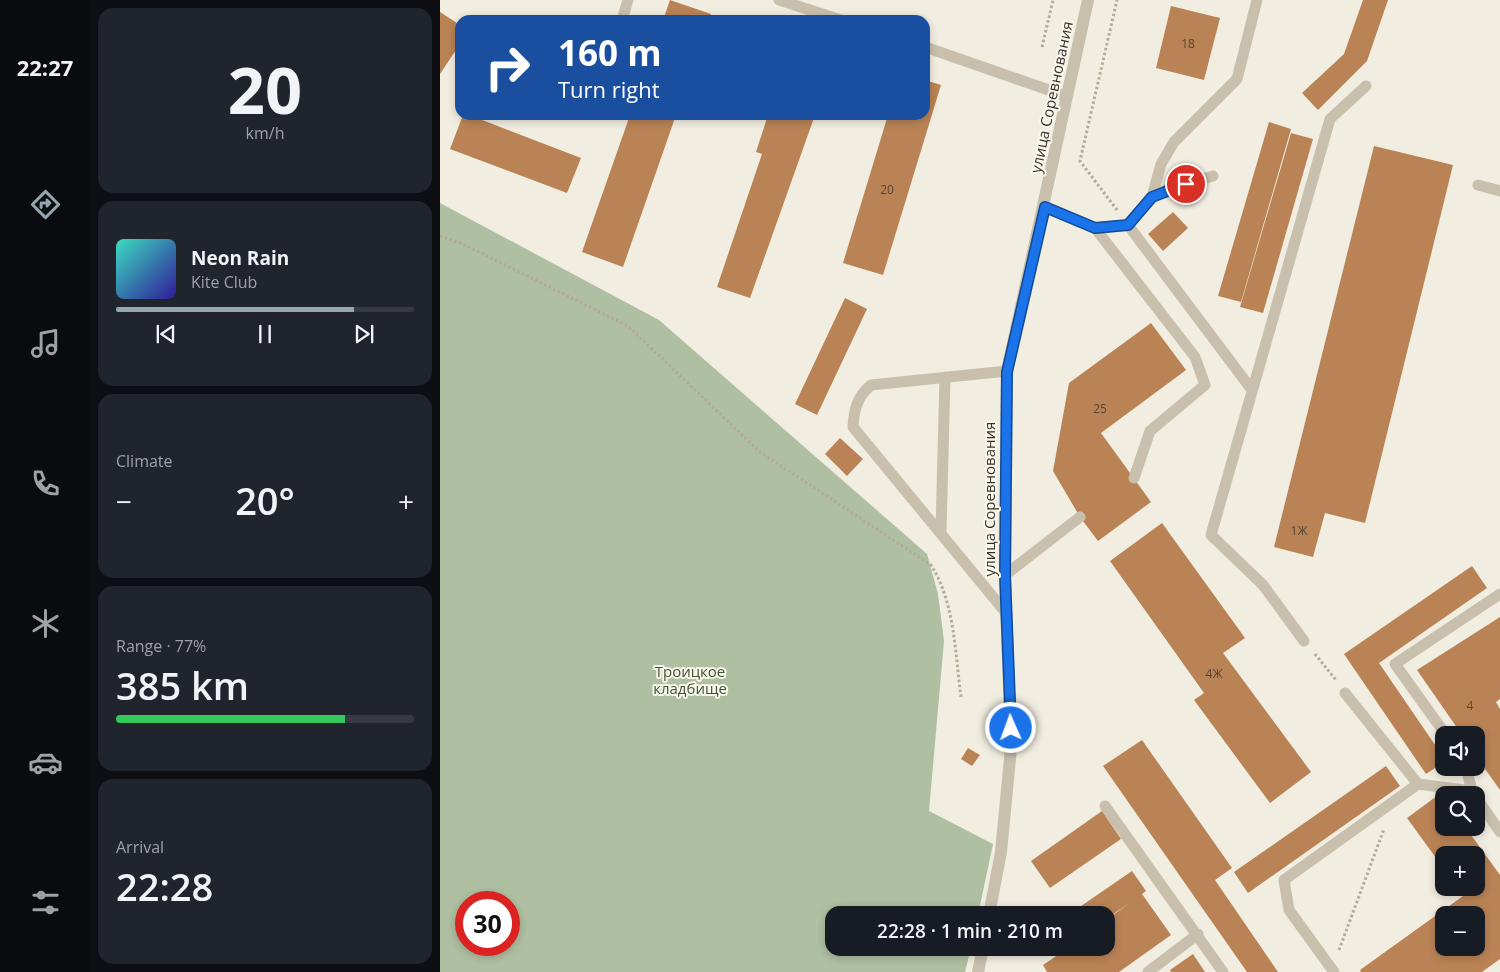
<!DOCTYPE html>
<html lang="en">
<head>
<meta charset="utf-8">
<style>
	:root { --surface:#171b24; --page:#20242c; --text:#f1f3f6; --muted:#9ea1a6; --line:#363941; --accent:#95a6ae }
	body { margin:0; font-family:"Open Sans",sans-serif; background:var(--page); color:var(--text); height:100vh; display:flex; flex-direction:column; font-size:19px; white-space:nowrap }
	* { box-sizing:border-box; margin:0 }
	p { font-size:16px; color:var(--muted) }
	.icon { flex:none; width:28px; height:28px; fill:none; stroke:currentColor; stroke-width:2; stroke-linecap:round; stroke-linejoin:round }
	.map { position:relative; flex:1; overflow:hidden }
	.drawer { display:flex; flex-direction:column; gap:8px; padding:8px; background:#0d0f14; width:350px }
	.drawer>* { flex:none }
	.banner { position:absolute; left:15px; top:15px; width:475px; height:105px; border-radius:15px; box-shadow:0 2px 8px #0003; background:#1a4fa0; color:#fff; overflow:hidden }
	.buttons { position:absolute; left:995px; top:726px; display:grid; gap:10px }
	.buttons a { display:grid; place-items:center; width:50px; height:50px; border-radius:10px; background:var(--surface); box-shadow:0 2px 8px #0003; font-size:25px }
	.speed { position:absolute; left:15px; top:891px; display:flex; gap:10px; font-size:25px; font-weight:700; text-align:center }
	.speed>* { display:grid; place-content:center; width:65px; height:65px; border-radius:50%; background:var(--surface); box-shadow:0 2px 8px #0003; line-height:1 }
	.speed .limit { border:8px solid #d22; background:#fff; color:#111 }
	.pin { position:absolute; display:grid; place-items:center; width:42px; height:42px; color:#fff; margin:-21px; border:2px solid #fff; border-radius:50%; box-shadow:0 1px 5px #0007 }
	.me { position:absolute; width:55px; margin:-28px; rotate:358deg; stroke-linejoin:round; filter:drop-shadow(0 0 4px #0008) }
	.turn { display:flex; align-items:center; gap:18px; height:105px; padding:0 20px; font-size:22px }
	.turn .icon { width:65px; height:65px; stroke-width:2.5 }
	.turn b { display:block; font-size:35px; line-height:42px }
	.big { font-size:38px; font-weight:600; line-height:1.1 }
	.drawer .card { flex:1; display:flex; flex-direction:column; justify-content:center; gap:8px; min-width:0; padding:0 18px; border-radius:15px; background:var(--page) }
	.drawer .dial { align-items:center; gap:0 }
	.dial b { font-size:65px; line-height:1 }
	.song { display:flex; align-items:center; gap:15px }
	.cover { width:60px; height:60px; border-radius:8px; background:linear-gradient(135deg,hsl(170 70% 55%),hsl(250 70% 35%)) }
	.played { height:5px; border-radius:2px; background:linear-gradient(90deg,var(--accent) 80%,var(--line) 80%) }
	.keys { display:flex; justify-content:space-around; direction:ltr }
	.heat { display:flex; justify-content:space-between; align-items:center; font-size:28px; direction:ltr }
	.charge { height:8px; border-radius:4px; background:linear-gradient(90deg,#34c759 77%,var(--line) 0) }
	.trip { position:absolute; left:385px; top:906px; width:290px; height:50px; border-radius:15px; background:var(--surface); box-shadow:0 2px 8px #0003; font-weight:600; line-height:50px; text-align:center }
	main { display:flex; flex:1; min-height:0 }
	.menu { display:flex; flex-direction:column; width:90px; justify-content:space-around; align-items:center; background:#090b0e; color:var(--muted) }
	.menu .icon { width:35px; height:35px }
	.menu .active { color:var(--accent) }
	.menu b { font-size:22px; color:var(--text) }
	.map>svg:first-child { display:block }
	.green { fill:#afbfa1; fill-rule:evenodd }
	.building { fill:#ba8355; fill-rule:evenodd }
	.lines { fill:none; stroke-linecap:round; stroke-linejoin:round }
	.path { stroke:#b4aa97; stroke-width:3; stroke-dasharray:2.5 2.5; stroke-linecap:butt }
	.lane { stroke:#c8bfad; stroke-width:11 }
	.street { stroke:#c8bfad; stroke-width:12 }
	.route-casing { stroke:#114b97; stroke-width:12 }
	.route { stroke:#1a73e8; stroke-width:9 }
	.labels { text-anchor:middle; dominant-baseline:central; stroke-width:4; stroke-linejoin:round; paint-order:stroke }
	.number-label { font-size:12px; fill:#584636 }
	.street-label { font-size:15px; fill:#37312b; stroke:#f9f6ec }
	.park-label { font-size:15px; fill:#3f5331; stroke:#f9f6ec }
</style>
</head>
<body>
<main>
<nav class="menu">
<b>22:27</b>
<svg class="icon active" aria-label="directions" viewBox="0 0 24 24"><path d="M12 3l9 9-9 9-9-9zM9 14v-3h6M13 9l2 2-2 2"/></svg>
<svg class="icon" aria-label="music" viewBox="0 0 24 24"><path d="M9 18V5l10-2v13"/><circle cx="6" cy="18" r="3"/><circle cx="16" cy="16" r="3"/></svg>
<svg class="icon" aria-label="phone" viewBox="0 0 24 24"><path d="M5 4h4l2 5-3 2q2 4 5 5l2-3 5 2v4C11 20 4 13 5 4z"/></svg>
<svg class="icon" aria-label="climate" viewBox="0 0 24 24"><path d="M12 3v18M4 7l16 10M4 17L20 7"/></svg>
<svg class="icon" aria-label="car" viewBox="0 0 24 24"><path d="M5 17H2v-5l4-1 3-4h7l3 4 3 1v5h-3M9 17h6M6 11h13"/><circle cx="7" cy="17" r="2"/><circle cx="17" cy="17" r="2"/></svg>
<svg class="icon" aria-label="filters" viewBox="0 0 24 24"><path d="M4 7h16M4 17h16"/><circle cx="9" cy="7" r="2"/><circle cx="15" cy="17" r="2"/></svg>
</nav>
<section class="drawer">
<div class="card dial"><b>20</b><p>km/h</p></div>
<div class="card">
<div class="song"><i class="cover"></i><div><b>Neon Rain</b><p>Kite Club</p></div></div>
<div class="played"></div>
<div class="keys"><svg class="icon" aria-label="previous" viewBox="0 0 24 24"><path d="M18 5L8 12l10 7zM5 5v14"/></svg><svg class="icon" aria-label="pause" viewBox="0 0 24 24"><path d="M8 5v14M16 5v14"/></svg><svg class="icon" aria-label="next" viewBox="0 0 24 24"><path d="M6 5l10 7-10 7zM19 5v14"/></svg></div>
</div>
<div class="card"><p>Climate</p>
<div class="heat"><a>−</a><b class="big">20°</b><a>+</a></div>
</div>
<div class="card"><p>Range · 77%</p><b class="big">385 km</b><div class="charge"></div></div>
<div class="card"><p>Arrival</p><b class="big">22:28</b></div>
</section>
<div class="map">
<svg width="1060" height="972" viewBox="0 0 1060 972">
	<rect width="100%" height="100%" fill="#f1ede0"/>
	<path class="green" d="M 0,203 L 219,320 L 487,554 L 498,594 L 504,641 L 489,811 L 553,844 L 538,915 L 394,915 L 394,948 L 531,948 L 525,972 L 0,972 ZM 26,902 L 69,902 L 69,945 L 26,945 Z"/>
	<path class="building" d="M 230,0 L 271,14 L 269,20 L 223,20 Z
		M 923,0 L 948,0 L 927,61 L 878,110 L 862,93 L 904,54 Z
		M 731,6 L 780,18 L 764,80 L 716,68 Z
		M 0,12 L 20,25 L 20,44 L 0,74 Z
		M 485,80 L 501,85 L 443,275 L 403,263 L 448,115 L 485,115 Z
		M 23,115 L 29,115 L 141,158 L 127,193 L 10,149 Z
		M 190,115 L 236,115 L 183,267 L 142,252 Z
		M 328,115 L 375,115 L 310,298 L 277,287 L 322,154 L 316,152 Z
		M 829,122 L 851,129 L 801,302 L 778,296 Z
		M 851,133 L 873,139 L 823,313 L 800,307 Z
		M 934,146 L 1013,165 L 925,523 L 885,513 L 873,557 L 834,547 Z
		M 733,212 L 748,228 L 723,251 L 708,234 Z
		M 405,298 L 427,309 L 377,415 L 355,404 Z
		M 711,323 L 746,370 L 661,433 L 711,502 L 658,541 L 640,517 L 613,471 L 629,383 Z
		M 400,438 L 423,459 L 407,476 L 385,454 Z
		M 722,523 L 805,638 L 783,653 L 871,772 L 830,803 L 754,700 L 764,693 L 670,561 Z
		M 1032,566 L 1047,588 L 939,663 L 1004,758 L 1004,762 L 986,774 L 904,654 Z
		M 1060,617 L 1060,699 L 1056,702 L 1060,709 L 1060,790 L 1036,756 L 1036,735 L 1022,735 L 977,670 Z
		M 702,740 L 792,868 L 775,880 L 838,972 L 807,972 L 663,766 Z
		M 528,748 L 540,755 L 532,766 L 521,759 Z
		M 946,766 L 960,786 L 808,893 L 794,872 Z
		M 1001,793 L 1004,797 L 1004,828 L 1026,828 L 1060,875 L 1060,959 L 1042,972 L 921,972 L 920,970 L 1023,896 L 1017,888 L 1036,888 L 1036,855 L 1004,855 L 1004,869 L 967,818 ZM 1004,915 L 1036,915 L 1036,948 L 1004,948 Z
		M 662,811 L 681,839 L 610,888 L 591,861 Z
		M 692,871 L 706,891 L 702,894 L 731,935 L 679,972 L 607,972 L 603,965 L 628,948 L 666,948 L 666,920 L 691,902 L 666,919 L 666,915 L 628,915 Z
		M 753,954 L 765,972 L 731,972 L 730,970 Z"/>
	<g class="lines">
		<path class="path" d="M 602,47 L 613,0
			M 677,210 L 640,161 L 677,0
			M 0,236 L 23,244 L 188,326 L 320,452 L 491,565 C 515,603 515,653 521,697
			M 875,654 L 896,680
			M 899,950 L 944,829"/>
		<path class="lane" d="M 339,0 L 401,20
			M 182,20 L 188,0
			M 485,47 L 626,96
			M 1038,185 L 1060,191
			M 712,197 L 732,187 L 773,176
			M 605,207 L 655,228 L 688,225 L 812,390
			M 688,225 L 712,197 L 721,164 L 734,142 L 797,79 L 817,0
			M 655,228 L 755,357 L 765,385 L 710,431 L 694,478
			M 567,371 L 431,385 C 417,397 414,409 413,427 L 567,614
			M 501,531 L 505,377
			M 565,575 L 640,517
			M 864,641 L 823,585 L 771,535 L 890,119 L 926,86
			M 905,693 L 978,784 L 1032,791 L 1035,795
			M 1006,735 L 955,664 L 1060,594
			M 1026,768 L 1032,791
			M 1036,797 L 1060,832
			M 665,806 L 783,972
			M 708,972 L 758,934
			M 894,972 L 849,910 L 844,880 L 978,784"/>
		<path class="street" d="M 549,915 L 561,852 L 571,748 L 565,575 L 567,371 L 648,0
			M 538,972 L 543,948"/>
	</g>
	<g class="lines">
		<defs>
			<path id="route" d="M 571,728 L 565,575 L 567,372 L 605,207 L 655,228 L 688,225 L 712,197 L 746,184"/>
		</defs>
		<use href="#route" class="route-casing"/>
		<use href="#route" class="route"/>
	</g>
	<g class="labels">
		<g class="number-label">
			<text x="748" y="43">18</text>
			<text x="447" y="189">20</text>
			<text x="660" y="408">25</text>
			<text x="859" y="530">1Ж</text>
			<text x="774" y="673">4Ж</text>
			<text x="1030" y="705">4</text>
		</g>
		<g class="street-label">
			<text transform="translate(611 97) rotate(-78)">улица Соревнования</text>
			<text transform="translate(549 499) rotate(-90)">улица Соревнования</text>
		</g>
		<g class="park-label">
			<text x="250" y="671">Троицкое<tspan x="250" dy="17">кладбище</tspan></text>
		</g>
	</g>
</svg>
<div class="buttons">
<a><svg class="icon" aria-label="sound" viewBox="0 0 24 24"><path d="M4 9h4l5-4v14l-5-4H4zM17 9q2 3 0 6"/></svg></a>
<a><svg class="icon" aria-label="search" viewBox="0 0 24 24"><circle cx="10" cy="10" r="6"/><path d="M15 15l6 6"/></svg></a>
<a>+</a>
<a>−</a>
</div>
<div class="speed"><div class="limit">30</div></div>
<div class="pin" style="left:746px;top:184px;background:#d93025"><svg class="icon" aria-label="arrive" viewBox="0 0 24 24"><path d="M6 21V4h12l-3 4 3 4H6"/></svg></div>
<svg class="me" style="left:571px;top:728px" viewBox="-20 -20 40 40"><circle r="17" fill="#1a73e8" stroke="#fff" stroke-width="3"/><path d="M0-11L8 9 0 5-8 9z" fill="#fff"/></svg>
<div class="trip">22:28 · 1 min · 210 m</div>
<div class="banner">
<div class="turn"><svg class="icon" aria-label="right" viewBox="0 0 24 24"><path d="M7 20v-9h11M14 6l5 5-5 5"/></svg><div><b>160 m</b>Turn right</div></div>
</div>
</div>
</main>
</body>
</html>
